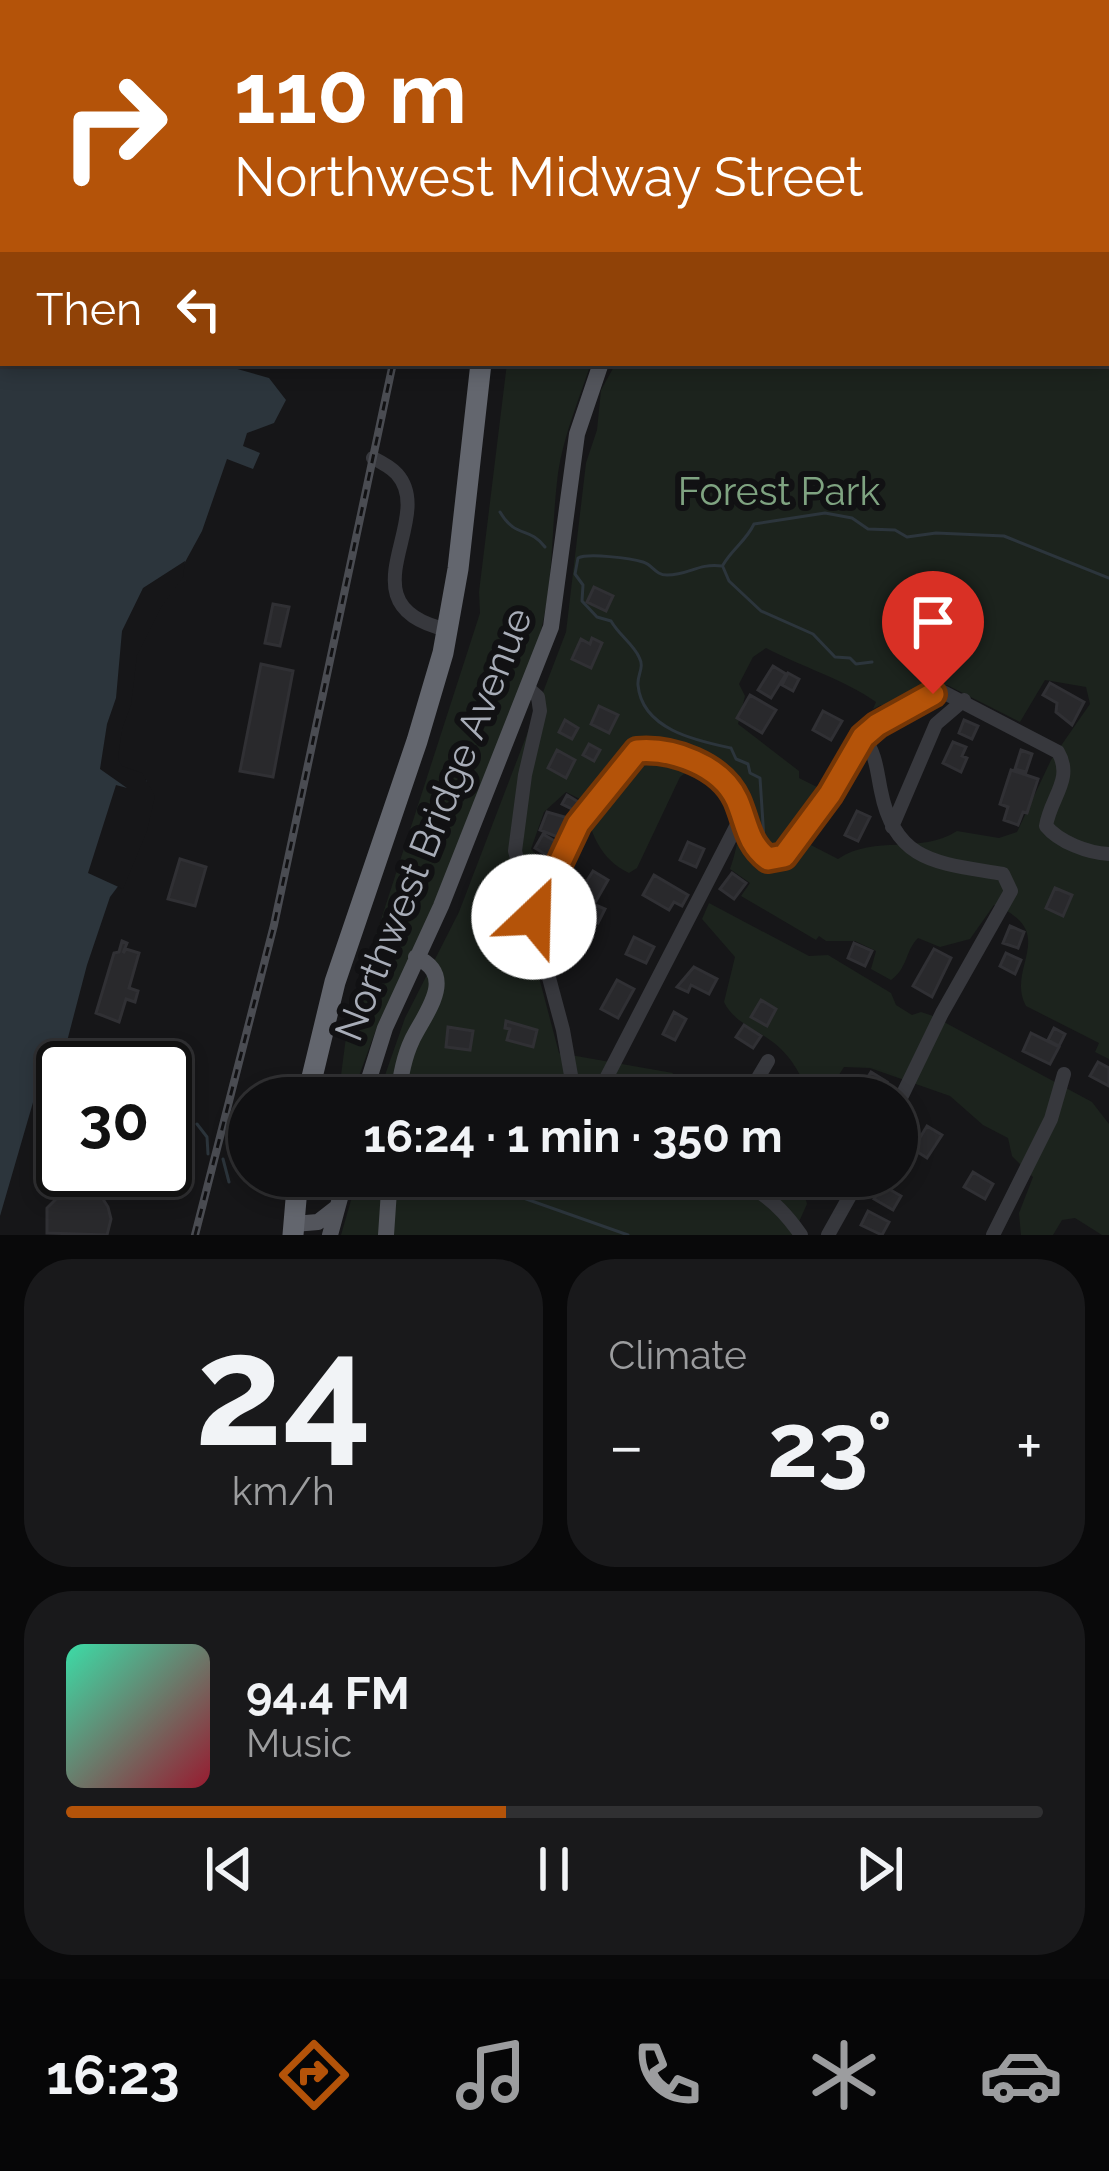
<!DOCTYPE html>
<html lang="en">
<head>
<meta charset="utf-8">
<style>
	:root { --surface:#101012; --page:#19191b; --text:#f1f3f6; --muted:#9c9d9f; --line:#303032; --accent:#b45309 }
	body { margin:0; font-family:Raleway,sans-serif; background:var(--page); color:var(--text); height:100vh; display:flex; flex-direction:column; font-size:45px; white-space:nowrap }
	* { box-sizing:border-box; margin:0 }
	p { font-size:39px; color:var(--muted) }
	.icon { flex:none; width:66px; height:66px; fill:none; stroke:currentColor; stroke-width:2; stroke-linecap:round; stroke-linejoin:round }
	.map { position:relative; height:1235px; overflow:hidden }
	.drawer { display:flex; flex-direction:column; gap:24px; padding:24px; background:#09090a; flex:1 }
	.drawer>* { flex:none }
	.hud { position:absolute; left:0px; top:0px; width:1110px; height:366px; box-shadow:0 6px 18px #0003,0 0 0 3px var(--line); background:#b45309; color:#fff; overflow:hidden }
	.speed { position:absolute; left:36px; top:1041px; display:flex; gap:24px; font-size:60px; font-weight:700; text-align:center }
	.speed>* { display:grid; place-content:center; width:156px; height:156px; border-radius:50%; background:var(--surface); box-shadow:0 6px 18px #0003,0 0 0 3px var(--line); line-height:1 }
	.speed .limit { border:6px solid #111; border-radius:18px; background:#fff; color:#111 }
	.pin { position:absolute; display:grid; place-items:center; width:102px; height:102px; color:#fff; margin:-123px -51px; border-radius:50% 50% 50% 0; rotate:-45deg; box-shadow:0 0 12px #0007 }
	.pin .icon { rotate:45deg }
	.me { position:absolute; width:132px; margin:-66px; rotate:24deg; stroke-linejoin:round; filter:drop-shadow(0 0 9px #0008) }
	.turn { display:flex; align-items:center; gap:42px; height:252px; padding:0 36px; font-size:54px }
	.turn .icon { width:156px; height:156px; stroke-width:2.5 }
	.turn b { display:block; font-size:84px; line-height:102px }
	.then { display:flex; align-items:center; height:114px; padding:0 36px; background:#0003; gap:24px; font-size:45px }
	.big { font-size:90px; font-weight:700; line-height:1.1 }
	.drawer .card { flex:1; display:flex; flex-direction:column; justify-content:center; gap:18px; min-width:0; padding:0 42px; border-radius:48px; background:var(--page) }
	.drawer .dial { align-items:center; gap:0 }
	.dial b { font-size:156px; line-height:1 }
	.song { display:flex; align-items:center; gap:36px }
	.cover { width:144px; height:144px; border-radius:18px; background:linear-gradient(135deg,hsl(160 70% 55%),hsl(350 70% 35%)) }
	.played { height:12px; border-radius:6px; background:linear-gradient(90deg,var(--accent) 45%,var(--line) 45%) }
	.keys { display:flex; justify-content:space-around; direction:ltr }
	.heat { display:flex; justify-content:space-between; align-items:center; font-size:66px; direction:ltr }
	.drawer .tiles { flex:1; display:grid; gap:24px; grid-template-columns:1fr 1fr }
	.card:last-child { grid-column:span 2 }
	.trip { position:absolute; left:228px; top:1077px; width:690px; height:120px; border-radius:60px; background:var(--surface); box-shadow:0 6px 18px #0003,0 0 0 3px var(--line); font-weight:700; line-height:120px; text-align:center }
	.tab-bar { display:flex; height:192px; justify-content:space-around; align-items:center; background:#060607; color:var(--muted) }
	.tab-bar .icon { width:84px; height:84px }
	.tab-bar .current { color:var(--accent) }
	.tab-bar b { font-size:54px; color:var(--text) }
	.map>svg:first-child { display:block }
	.green { fill:#1c231d; fill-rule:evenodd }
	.water { fill:#2c353c }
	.pier { fill:#161618 }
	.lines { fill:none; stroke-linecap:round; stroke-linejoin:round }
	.stream { stroke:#2c353c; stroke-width:3 }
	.building { fill:#29292c; stroke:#303034; stroke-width:3 }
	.minor { stroke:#37383d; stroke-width:14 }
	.major { stroke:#53555c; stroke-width:16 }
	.highway { stroke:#63666e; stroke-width:21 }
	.rail-casing { stroke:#4a4c52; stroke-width:8 }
	.rail { stroke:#111113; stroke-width:3; stroke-dasharray:9; stroke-linecap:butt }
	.route-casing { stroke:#753606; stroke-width:30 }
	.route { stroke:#b45309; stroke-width:21 }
	.labels { text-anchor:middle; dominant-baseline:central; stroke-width:12; stroke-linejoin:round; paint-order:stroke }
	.park-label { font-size:39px; fill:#7fa381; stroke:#111113 }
	.street-label { font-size:39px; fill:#a8adb8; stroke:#111113 }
</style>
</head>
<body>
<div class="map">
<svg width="1109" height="1235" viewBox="0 0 1109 1235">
	<rect width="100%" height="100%" fill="#161618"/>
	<path class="green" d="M 738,0 L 1109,0 L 1109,1059 L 1095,1052 L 1099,1043 L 1026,1006 C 1005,968 1061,932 994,905 L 970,939 L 940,947 L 918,938 C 905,951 908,968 891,980 L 871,969 L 876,951 L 855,941 L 826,941 L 819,936 L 816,940 L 741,896 L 750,883 L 730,869 C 747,821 739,791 693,767 L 680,777 L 637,868 L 629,873 C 600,860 589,830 584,801 L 566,792 L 544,812 L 531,849 L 539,858 L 527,932 L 559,1053 L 673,1073 L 659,1098 L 377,1098 L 405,1018 L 459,912 L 566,632 L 586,463 L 597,430 L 601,390 L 616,363 L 1107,363 L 1107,3 L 737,3 ZM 766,648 C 802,667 843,679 876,702 L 873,709 L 881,705 L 888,710 L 931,688 L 947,685 L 1020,722 L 1045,680 L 1086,687 L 1090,704 L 1051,760 L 1017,832 L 999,838 L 957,831 C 920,855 875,834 838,859 L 805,842 L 799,850 L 796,848 L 797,824 L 823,790 L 799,778 L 799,771 L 738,724 L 745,696 L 739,684 L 753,657 Z
		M 507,363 L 591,363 C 579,400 564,434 558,473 C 551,528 554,581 540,635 L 437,903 L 378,1024 L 351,1098 L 338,1098 L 348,1022 L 480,613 L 479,592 Z
		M 709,903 L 809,956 L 828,955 L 891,993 L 896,1005 L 912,1015 L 921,1012 L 933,1016 L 1092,1102 L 1109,1124 L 1109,1235 L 1102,1235 L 1075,1218 L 1062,1220 L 1053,1235 L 1021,1235 L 1019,1213 L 1033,1177 L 1012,1156 L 1008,1138 L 983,1125 L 950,1096 L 870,1068 L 844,1067 L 835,1081 L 848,1098 L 810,1098 C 801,1074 791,1055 770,1040 C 753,1028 733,1021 724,1002 L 735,957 L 702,919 Z
		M 358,1176 L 799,1176 L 807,1204 L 793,1235 L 341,1235 Z"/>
	<path class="water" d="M 0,0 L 342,0 L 3,3 L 3,363 L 216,363 L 269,378 L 286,400 L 274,423 L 247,433 L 243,446 L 260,453 L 253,469 L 227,459 L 202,531 L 136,652 L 116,759 L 119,766 L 147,781 L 122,881 L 110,897 L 87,965 L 65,1049 L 34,1099 L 0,1216 Z"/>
	<path class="pier" d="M 185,561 L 183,577 L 162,606 L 137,655 L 131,705 L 122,729 L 118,758 L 122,766 L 142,773 L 155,796 L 147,831 L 123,889 L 88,873 L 116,785 L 127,788 L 100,769 L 107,724 L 116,698 L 122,631 L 143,588 Z"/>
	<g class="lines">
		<path class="stream" d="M 500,512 C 516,539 529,526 545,547
			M 723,565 C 732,549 746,541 754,524 L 825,513 L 852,518 L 868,529 L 895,530 L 907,537 L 936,533 L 1004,536 L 1109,578
			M 722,566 C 697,563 690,575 667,575 C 655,575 653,565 643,562 C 630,558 588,553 578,558 L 575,574 L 583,585 L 582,601 L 597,617 L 611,621 C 619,635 633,644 639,657 C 645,668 637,674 638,685 C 642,730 698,741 731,748 L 736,759 L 748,764 L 750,773 L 760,778 L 764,839
			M 723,567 L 729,581 L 761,611 L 813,634 L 835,657 L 850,658 L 856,664 L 872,662
			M 197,1124 L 207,1137 L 208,1154
			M 223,1159 L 229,1182
			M 461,1176 L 628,1235"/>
	</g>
	<path class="building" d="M 594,587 L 613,596 L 606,611 L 587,602 Z
		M 273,604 L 289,607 L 280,646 L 265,643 Z
		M 919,607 L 957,617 L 949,647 L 911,637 Z
		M 592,638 L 602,643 L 591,668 L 572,659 L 581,639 L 590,644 Z
		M 261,664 L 293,671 L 273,777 L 240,771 Z
		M 773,666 L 786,674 L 771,698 L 758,690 Z
		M 788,673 L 799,679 L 793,691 L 782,685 Z
		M 1050,683 L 1084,702 L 1072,725 L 1056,712 L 1057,703 L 1043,695 Z
		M 750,695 L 776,710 L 762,733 L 737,718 Z
		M 599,706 L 618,715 L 609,733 L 591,724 Z
		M 823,711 L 842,721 L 831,740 L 813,730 Z
		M 565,720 L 578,728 L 572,739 L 559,732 Z
		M 964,720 L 978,726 L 972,739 L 959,733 Z
		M 953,742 L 966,747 L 962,756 L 967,758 L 961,772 L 943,763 Z
		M 589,744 L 600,750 L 594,761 L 583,755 Z
		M 557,750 L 575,760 L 566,778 L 548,768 Z
		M 1021,750 L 1032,754 L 1026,772 L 1015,769 Z
		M 1011,770 L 1038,779 L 1027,813 L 1023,812 L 1018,825 L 1004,820 L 1008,807 L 1000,804 Z
		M 567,795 L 580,803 L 576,811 L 562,804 Z
		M 857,811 L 870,817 L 858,841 L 845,835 Z
		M 547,812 L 568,818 L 560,838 L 540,830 Z
		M 543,834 L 561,845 L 553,859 L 535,848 Z
		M 688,842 L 704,849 L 696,867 L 680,860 Z
		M 180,859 L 206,867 L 195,906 L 168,899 Z
		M 593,871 L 608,880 L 596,901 L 580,892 Z
		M 732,873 L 746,883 L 734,899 L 720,889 Z
		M 654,875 L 688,895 L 682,906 L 674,902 L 669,910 L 643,895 Z
		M 1055,888 L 1072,895 L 1063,916 L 1046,908 Z
		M 593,904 L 605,909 L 598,923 L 586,917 Z
		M 483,912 L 519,921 L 512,947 L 477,939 Z
		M 567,923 L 586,932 L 579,947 L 560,938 Z
		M 1010,926 L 1024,932 L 1018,948 L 1003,943 Z
		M 634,937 L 654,947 L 646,963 L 626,954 Z
		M 122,941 L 127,943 L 123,953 L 126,949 L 139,953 L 129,988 L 138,991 L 135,1002 L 126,999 L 119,1022 L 96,1013 L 114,953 L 119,952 Z
		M 854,943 L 872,951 L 865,966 L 848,958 Z
		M 934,949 L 951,958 L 932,997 L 913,986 Z
		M 1006,953 L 1021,960 L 1015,974 L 1000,966 Z
		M 694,967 L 717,979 L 709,994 L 691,985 L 688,992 L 677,987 Z
		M 617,980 L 634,989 L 618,1018 L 601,1009 Z
		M 761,1000 L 776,1009 L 767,1026 L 751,1017 Z
		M 674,1012 L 686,1019 L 675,1040 L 663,1034 Z
		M 506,1021 L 537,1030 L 533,1047 L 507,1040 L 510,1029 L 505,1028 Z
		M 744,1025 L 761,1036 L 753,1048 L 736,1037 Z
		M 448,1027 L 473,1031 L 470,1050 L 446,1047 Z
		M 1054,1028 L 1065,1034 L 1059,1046 L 1048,1040 Z
		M 1031,1033 L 1059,1047 L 1050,1064 L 1023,1051 Z
		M 1098,1062 L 1109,1068 L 1109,1086 L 1090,1076 Z
		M 871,1072 L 887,1082 L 876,1098 L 866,1098 L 859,1091 Z
		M 427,1081 L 448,1086 L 445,1098 L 423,1098 Z
		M 707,1086 L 726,1098 L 699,1098 Z
		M 927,1126 L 942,1135 L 927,1158 L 913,1149 Z
		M 106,1170 L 163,1170 L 147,1185 L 134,1188 L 122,1185 Z
		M 973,1172 L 993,1184 L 985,1199 L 964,1187 Z
		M 882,1185 L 901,1196 L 893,1210 L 874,1199 Z
		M 77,1187 L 101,1196 L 108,1207 L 111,1219 L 107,1235 L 47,1233 L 47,1208 L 65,1190 Z
		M 868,1211 L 889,1222 L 882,1235 L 861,1225 Z"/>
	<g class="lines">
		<path class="minor" d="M 373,458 C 381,462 391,467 397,474 C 438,520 339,606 448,630
			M 528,688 L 538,697 L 540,711 L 525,775 L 515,851 L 563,1030 L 575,1098
			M 863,737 C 876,752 877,772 881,791 C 895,864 940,863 1003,874 L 1011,891 L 942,1013 L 897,1106
			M 892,827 L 936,724 L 964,700
			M 534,917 L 578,824 L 637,751 C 672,748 721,766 737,800 C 748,823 747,843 768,859 L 784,856 L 830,794 L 863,737 L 876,725 L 941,691 L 1058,752 C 1074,779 1050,798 1046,826 C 1059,842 1088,853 1109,854
			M 596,1098 L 742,815
			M 746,1098 L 768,1061
			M 604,1176 C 686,1208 732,1136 801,1235
			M 828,1235 L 861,1176
			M 993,1235 L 1051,1119 L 1064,1074"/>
		<path class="major" d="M 285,0 L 292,3
			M 723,3 L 724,0
			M 363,1098 L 385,1028 L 441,906 L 551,627 L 577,434 L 601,363
			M 398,1098 C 400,1078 403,1059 412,1040 C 425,1013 458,976 416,957
			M 294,1224 L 318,1222 L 336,1208
			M 330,1235 L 346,1176
			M 386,1235 L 390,1176"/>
		<path class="highway" d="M 589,3 L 590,0
			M 307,1098 L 335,982 L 417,741 L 443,653 L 458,569 L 481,363
			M 293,1235 L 298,1176"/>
		<defs>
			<path id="rail" d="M 478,3 L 479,0
				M 195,1235 L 274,925 L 393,363"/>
		</defs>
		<use href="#rail" class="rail-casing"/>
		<use href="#rail" class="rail"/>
	</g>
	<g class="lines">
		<defs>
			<path id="route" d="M 534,917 L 578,824 L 637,751 C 672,748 721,765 737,800 C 747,823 747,843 768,859 L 784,856 L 830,794 L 863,737 L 877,725 L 933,694"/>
		</defs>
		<use href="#route" class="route-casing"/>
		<use href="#route" class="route"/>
	</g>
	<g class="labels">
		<g class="park-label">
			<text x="779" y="491">Forest Park</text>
		</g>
		<g class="street-label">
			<text transform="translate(433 824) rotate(-68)">Northwest Bridge Avenue</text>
		</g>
	</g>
</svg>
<div class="speed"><div class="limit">30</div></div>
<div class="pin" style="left:933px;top:694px;background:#d93025"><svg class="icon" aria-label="arrive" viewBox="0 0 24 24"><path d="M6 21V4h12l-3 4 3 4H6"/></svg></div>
<svg class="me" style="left:534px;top:917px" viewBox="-20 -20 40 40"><circle r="19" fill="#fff"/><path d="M0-13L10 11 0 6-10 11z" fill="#b45309"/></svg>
<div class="trip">16:24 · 1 min · 350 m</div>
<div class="hud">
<div class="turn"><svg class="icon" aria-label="right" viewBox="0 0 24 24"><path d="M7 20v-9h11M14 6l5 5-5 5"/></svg><div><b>110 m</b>Northwest Midway Street</div></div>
<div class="then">Then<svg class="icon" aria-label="left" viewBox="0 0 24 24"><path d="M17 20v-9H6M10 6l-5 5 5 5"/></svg></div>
</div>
</div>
<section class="drawer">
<div class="tiles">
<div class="card dial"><b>24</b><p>km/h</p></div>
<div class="card"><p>Climate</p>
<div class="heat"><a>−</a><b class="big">23°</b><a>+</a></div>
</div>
<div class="card">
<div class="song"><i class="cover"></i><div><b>94.4 FM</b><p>Music</p></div></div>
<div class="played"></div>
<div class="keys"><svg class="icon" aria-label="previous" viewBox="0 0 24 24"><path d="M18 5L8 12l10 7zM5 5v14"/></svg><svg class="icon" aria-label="pause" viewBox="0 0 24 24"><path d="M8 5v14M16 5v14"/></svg><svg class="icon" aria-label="next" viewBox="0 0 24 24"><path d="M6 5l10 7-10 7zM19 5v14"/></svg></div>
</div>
</div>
</section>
<nav class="tab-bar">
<b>16:23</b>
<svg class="icon current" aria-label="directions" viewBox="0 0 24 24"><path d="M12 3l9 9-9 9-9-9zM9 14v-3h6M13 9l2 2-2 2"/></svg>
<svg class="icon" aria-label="music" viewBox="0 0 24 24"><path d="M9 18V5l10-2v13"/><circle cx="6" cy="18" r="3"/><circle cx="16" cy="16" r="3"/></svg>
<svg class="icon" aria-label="phone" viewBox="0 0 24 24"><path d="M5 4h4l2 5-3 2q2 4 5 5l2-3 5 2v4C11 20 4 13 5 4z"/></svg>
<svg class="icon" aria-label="climate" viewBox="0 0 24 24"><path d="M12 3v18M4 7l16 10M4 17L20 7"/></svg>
<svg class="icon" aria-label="car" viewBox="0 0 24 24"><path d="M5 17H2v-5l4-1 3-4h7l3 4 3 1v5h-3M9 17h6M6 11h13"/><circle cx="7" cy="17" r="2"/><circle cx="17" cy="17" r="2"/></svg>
</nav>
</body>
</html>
